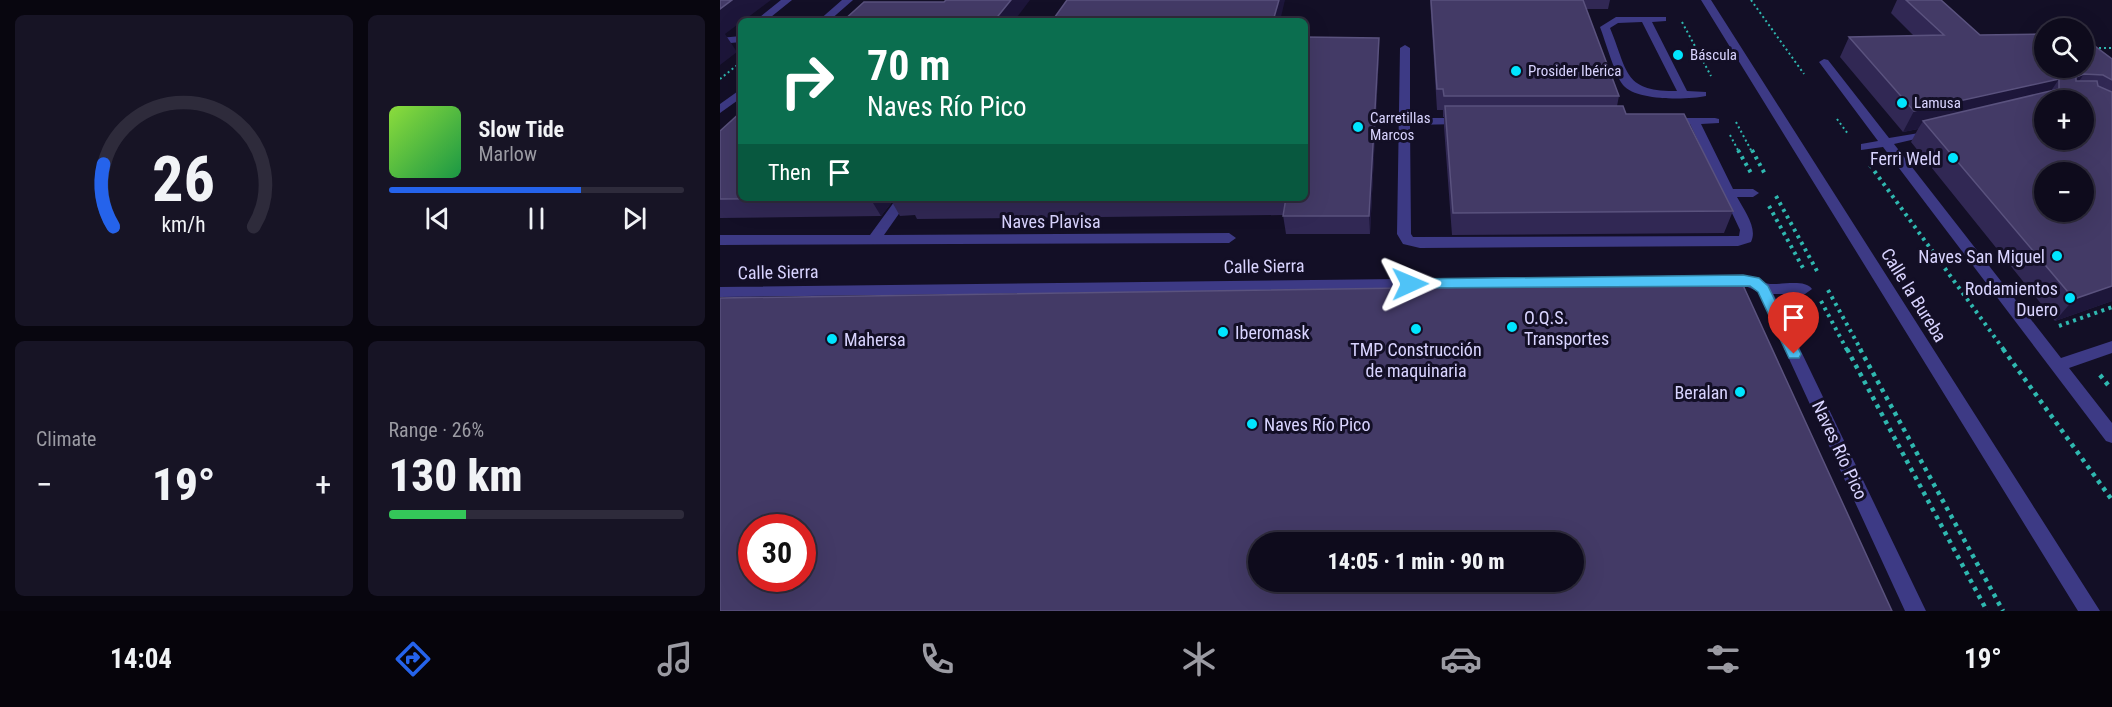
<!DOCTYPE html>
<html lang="en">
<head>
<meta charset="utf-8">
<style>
	:root { --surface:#0e0b1c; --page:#171425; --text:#f1f3f6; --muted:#9b9ba3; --line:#2e2b3b; --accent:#2563eb }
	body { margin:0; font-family:"Roboto Condensed",sans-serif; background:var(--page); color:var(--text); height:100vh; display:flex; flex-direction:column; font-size:22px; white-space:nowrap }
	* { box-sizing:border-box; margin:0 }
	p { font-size:20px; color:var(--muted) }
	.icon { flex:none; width:33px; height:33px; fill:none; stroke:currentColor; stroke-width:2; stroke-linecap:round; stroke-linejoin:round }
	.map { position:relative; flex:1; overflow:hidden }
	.side { display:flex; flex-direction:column; gap:15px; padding:15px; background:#08060f; width:720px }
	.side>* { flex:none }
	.guide { position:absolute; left:18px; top:18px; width:570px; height:183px; border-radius:9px; box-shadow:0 6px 24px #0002,0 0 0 2px var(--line); background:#0b6e4f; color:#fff; overflow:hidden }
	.tools { position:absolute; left:1314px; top:18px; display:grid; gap:12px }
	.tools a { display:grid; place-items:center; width:60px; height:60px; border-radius:50%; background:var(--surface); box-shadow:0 6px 24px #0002,0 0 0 2px var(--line); font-size:30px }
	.speed { position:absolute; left:18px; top:514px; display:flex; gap:12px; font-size:30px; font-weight:700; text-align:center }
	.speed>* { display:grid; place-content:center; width:78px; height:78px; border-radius:50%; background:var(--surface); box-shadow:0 6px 24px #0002,0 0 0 2px var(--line); line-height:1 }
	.speed .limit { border:9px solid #d22; background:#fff; color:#111 }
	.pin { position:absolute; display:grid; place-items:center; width:51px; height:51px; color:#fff; margin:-62px -26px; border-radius:50% 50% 50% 0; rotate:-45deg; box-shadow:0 0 6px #0007 }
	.pin .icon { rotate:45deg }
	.me { position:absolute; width:66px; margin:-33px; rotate:89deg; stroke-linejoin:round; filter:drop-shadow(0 0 4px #0008) }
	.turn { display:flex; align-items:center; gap:21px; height:126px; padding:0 30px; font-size:27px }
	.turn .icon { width:78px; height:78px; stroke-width:2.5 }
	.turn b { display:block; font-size:42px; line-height:51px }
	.then { display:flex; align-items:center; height:57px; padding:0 30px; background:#0003; gap:12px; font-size:22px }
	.big { font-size:45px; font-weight:800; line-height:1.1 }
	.side .widget { flex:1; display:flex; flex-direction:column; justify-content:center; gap:9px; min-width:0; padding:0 21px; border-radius:9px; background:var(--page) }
	.side .dial { align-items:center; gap:0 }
	.dial svg { height:156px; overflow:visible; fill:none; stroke:var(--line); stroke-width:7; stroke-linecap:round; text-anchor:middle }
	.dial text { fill:var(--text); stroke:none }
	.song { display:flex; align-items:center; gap:18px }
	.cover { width:72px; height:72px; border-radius:9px; background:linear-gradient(135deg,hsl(90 70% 55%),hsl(140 70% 35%)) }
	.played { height:6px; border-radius:3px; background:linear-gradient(90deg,var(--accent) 65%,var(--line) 65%) }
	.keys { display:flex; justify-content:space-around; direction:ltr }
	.heat { display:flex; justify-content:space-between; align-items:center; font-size:33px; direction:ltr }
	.charge { height:9px; border-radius:4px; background:linear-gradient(90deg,#34c759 26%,var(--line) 0) }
	.side .tiles { flex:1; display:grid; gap:15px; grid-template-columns:repeat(2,1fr) }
	.trip { position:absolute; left:528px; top:532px; width:336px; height:60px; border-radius:30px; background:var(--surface); box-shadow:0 6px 24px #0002,0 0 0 2px var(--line); font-weight:800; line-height:60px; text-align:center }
	.dock { display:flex; height:96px; justify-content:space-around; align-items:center; background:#06040b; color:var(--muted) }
	.dock .icon { width:42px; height:42px }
	.dock .selected { color:var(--accent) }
	.dock b { font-size:27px; color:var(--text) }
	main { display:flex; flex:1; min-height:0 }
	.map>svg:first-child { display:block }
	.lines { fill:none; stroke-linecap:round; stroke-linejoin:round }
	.path-far2 { stroke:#2fb8b0; stroke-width:2; stroke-dasharray:2 3; stroke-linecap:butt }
	.path-far1 { stroke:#2fb8b0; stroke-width:4; stroke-dasharray:3 4.5; stroke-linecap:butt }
	.path { stroke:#2fb8b0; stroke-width:4.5; stroke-dasharray:4 5; stroke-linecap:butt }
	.service { fill:#3d3a85; fill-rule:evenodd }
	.minor { fill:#3d3a85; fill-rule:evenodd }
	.wall { fill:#312854 }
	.shaded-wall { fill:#1d163a }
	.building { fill:#433a66; stroke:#5a527e; stroke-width:1.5; fill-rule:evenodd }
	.route { fill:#4fc3f7; stroke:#337fa1; stroke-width:1.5 }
	.poi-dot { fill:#00e5ff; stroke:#130f26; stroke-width:2 }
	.labels { text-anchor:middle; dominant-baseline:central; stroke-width:6; stroke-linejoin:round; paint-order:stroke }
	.far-poi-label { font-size:15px; fill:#d9d4ff; stroke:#130f26; text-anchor:start }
	.poi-label { font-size:18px; fill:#d9d4ff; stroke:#130f26; text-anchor:end }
	.street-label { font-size:18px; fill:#d9d4ff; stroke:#130f26 }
</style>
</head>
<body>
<main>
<section class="side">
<div class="tiles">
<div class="widget dial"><svg viewBox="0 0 100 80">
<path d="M14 69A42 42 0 1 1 86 69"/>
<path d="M14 69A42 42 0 0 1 9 37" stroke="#2563eb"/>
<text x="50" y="56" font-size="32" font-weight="700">26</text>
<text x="50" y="72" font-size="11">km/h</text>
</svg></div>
<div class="widget">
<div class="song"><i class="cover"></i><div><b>Slow Tide</b><p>Marlow</p></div></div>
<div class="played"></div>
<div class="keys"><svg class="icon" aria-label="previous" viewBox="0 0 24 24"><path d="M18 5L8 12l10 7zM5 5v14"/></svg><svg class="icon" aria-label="pause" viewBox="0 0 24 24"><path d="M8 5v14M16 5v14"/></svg><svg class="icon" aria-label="next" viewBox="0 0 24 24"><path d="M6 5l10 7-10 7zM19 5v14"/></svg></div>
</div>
<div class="widget"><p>Climate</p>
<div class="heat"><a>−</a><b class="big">19°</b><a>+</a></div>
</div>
<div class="widget"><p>Range · 26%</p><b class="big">130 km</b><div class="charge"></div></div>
</div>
</section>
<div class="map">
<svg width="1392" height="611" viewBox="0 0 1392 611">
	<rect width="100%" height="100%" fill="#130f26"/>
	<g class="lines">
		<path class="path-far2" d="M 1031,0 L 1084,74
			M 962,22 L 991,76
			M 1364,48 L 1392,48
			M 0,79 L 21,62
			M 1117,119 L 1128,134
			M 1016,122 L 1032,152
			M 1010,135 L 1019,152"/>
		<path class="path-far1" d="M 1018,150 L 1031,173
			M 1032,150 L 1046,176
			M 1150,165 L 1284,350
			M 1056,196 L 1097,271
			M 1049,206 L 1083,268
			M 1108,290 L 1141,350
			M 1101,301 L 1127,350
			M 1339,326 L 1392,307"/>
		<path class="path" d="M 1127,349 L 1267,611
			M 1140,349 L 1283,611
			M 1283,349 L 1392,500
			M 1380,375 L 1388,385"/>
		<path class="service" d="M 61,0 L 72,0 L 46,21 L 35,21 Z
			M 316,16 L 319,17 L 320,21 L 310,21 Z
			M 896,17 L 946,17 L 946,21 L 932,22 L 967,91 L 986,92 L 986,96 C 967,100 916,101 903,85 C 895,75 885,40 880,27 ZM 922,22 L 957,91 C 903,92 908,71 890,28 L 898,23 Z
			M 21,36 L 21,42 L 0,44 L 0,38 Z
			M 685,45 L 690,48 L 690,118 L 742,118 L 748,121 L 742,124 L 690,125 L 691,234 L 693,237 L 1019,236 L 1020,230 L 970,124 L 961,121 L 967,118 L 995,118 L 999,119 L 999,123 L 981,124 L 1013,189 L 1033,189 L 1039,193 L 1033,197 L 1017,197 C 1024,210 1038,228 1031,242 L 1018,246 L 700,248 L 683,244 L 677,234 L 680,48 Z
			M 1104,59 L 1108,60 L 1169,138 L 1217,130 L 1217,134 L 1174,144 L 1341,358 L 1392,341 L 1392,353 L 1349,368 L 1392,423 L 1392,443 L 1386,441 L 1163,147 L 1141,150 L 1141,144 L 1158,141 L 1099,62 Z
			M 177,198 L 190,198 L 164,235 L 509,233 L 516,238 L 509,243 L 0,245 L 0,235 L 150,235 Z
			M 1044,284 L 1051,289 L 1206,611 L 1185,611 L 1037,289 Z"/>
		<path class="minor" d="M 122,0 L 133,0 L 109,21 L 98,21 Z
			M 981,0 L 991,0 L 1380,611 L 1358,611 Z
			M 21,89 L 21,98 L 0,113 L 0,104 Z
			M 1023,275 C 1032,277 1043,283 1050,284 C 1062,285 1085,279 1092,289 L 1085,294 L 1044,294 L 1023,285 L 0,297 L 0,287 Z"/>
	</g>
	<path class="wall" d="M 710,0 L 890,0 L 888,9 L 866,9 L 899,96 L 897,106 L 1013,211 L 1004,233 L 732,235 L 724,127 L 724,117 L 723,117 L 723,110 L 717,110 Z
		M 1177,0 L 1221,0 L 1260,35 L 1392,59 L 1392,301 L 1335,321 L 1191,142 L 1198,129 L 1183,132 L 1120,57 L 1129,37 L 1194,36 L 1171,13 Z
		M 659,38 L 659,55 L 650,234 L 566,234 L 563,215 L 197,219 L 195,215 L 180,216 L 172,202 L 161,216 L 0,218 L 0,131 L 21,198 L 585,198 Z"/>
	<path class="shaded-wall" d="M 12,0 L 51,0 L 23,21 L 21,21 L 21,22 L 5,34 L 17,52 L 0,65 L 0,9 Z
		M 291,0 L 310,0 L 294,21 L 274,21 Z
		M 559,0 L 565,0 L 560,21 L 553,21 Z
		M 659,38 L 659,55 L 650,234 L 649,216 Z
		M 1364,74 L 1349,95 L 1356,77 Z
		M 1339,79 L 1325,100 L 1203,121 L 1198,129 L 1183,132 L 1194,111 Z
		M 150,198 L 169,198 L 172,202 L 161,216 Z
		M 1392,286 L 1392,301 L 1335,321 L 1354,299 Z"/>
	<path class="building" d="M 0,0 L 12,0 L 0,9 Z
		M 226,0 L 291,0 L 274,21 L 123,21 L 144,2 L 224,2 Z
		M 347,0 L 559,0 L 553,21 L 332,21 Z
		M 711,0 L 863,0 L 899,96 L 724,96 L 723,89 L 717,89 Z
		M 1186,0 L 1221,0 L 1260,35 L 1324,34 L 1324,68 L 1364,68 L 1364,38 L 1392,59 L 1392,80 L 1383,75 L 1364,74 L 1356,77 L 1356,81 L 1377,81 L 1378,86 L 1392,92 L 1392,286 L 1354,299 L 1203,121 L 1339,89 L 1339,79 L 1194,111 L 1129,37 L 1224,35 ZM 1324,100 L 1364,100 L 1364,140 L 1324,140 ZM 1324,172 L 1364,172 L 1364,212 L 1324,212 Z
		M 585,37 L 659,38 L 649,216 L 563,216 L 566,198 L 585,198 Z
		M 725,106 L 903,106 L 906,114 L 964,114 L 1013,211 L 733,213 Z
		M 21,112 L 21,198 L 98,198 L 0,199 L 0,131 Z
		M 187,198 L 417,198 L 186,200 Z
		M 1022,283 L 1172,611 L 0,611 L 0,298 ZM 32,528 L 82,528 L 82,579 L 32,579 ZM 538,543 L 854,543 L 854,582 L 538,582 Z"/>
	<path class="route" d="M 1023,275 L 1039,278 L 1048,286 L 1081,354 L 1079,358 L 1069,358 L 1038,292 L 1030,286 L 690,288 L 684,284 L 690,279 Z"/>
	<g class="poi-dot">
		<circle cx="958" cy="55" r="6"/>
		<circle cx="796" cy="71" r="6"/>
		<circle cx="1182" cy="103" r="6"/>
		<circle cx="638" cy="127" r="6"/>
		<circle cx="1233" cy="158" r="6"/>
		<circle cx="1337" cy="256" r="6"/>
		<circle cx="1350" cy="298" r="6"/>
		<circle cx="792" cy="327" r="6"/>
		<circle cx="696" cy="329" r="6"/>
		<circle cx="503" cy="332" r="6"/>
		<circle cx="112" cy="339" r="6"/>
		<circle cx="1020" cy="392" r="6"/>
		<circle cx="532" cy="424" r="6"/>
	</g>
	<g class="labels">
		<g class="far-poi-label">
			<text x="970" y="55">Báscula</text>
			<text x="808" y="71">Prosider Ibérica</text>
			<text x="1194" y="103">Lamusa</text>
			<text x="650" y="118">Carretillas<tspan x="650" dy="17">Marcos</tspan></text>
		</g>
		<g class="poi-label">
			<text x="1221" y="158">Ferri Weld</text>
			<text x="1325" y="256">Naves San Miguel</text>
			<text x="1338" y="288">Rodamientos<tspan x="1338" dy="21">Duero</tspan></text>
			<text x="804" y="317" text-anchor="start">O.Q.S.<tspan x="804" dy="21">Transportes</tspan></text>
			<text x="515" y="332" text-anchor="start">Iberomask</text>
			<text x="124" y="339" text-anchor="start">Mahersa</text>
			<text x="696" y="349" text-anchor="middle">TMP Construcción<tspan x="696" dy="21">de maquinaria</tspan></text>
			<text x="1008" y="392">Beralan</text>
			<text x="544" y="424" text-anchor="start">Naves Río Pico</text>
		</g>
		<g class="street-label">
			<text x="331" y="221">Naves Plavisa</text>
			<text transform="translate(544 266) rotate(-1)">Calle Sierra</text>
			<text transform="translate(58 272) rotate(-1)">Calle Sierra</text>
			<text transform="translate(1194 295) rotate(58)">Calle la Bureba</text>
			<text transform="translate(1120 450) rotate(65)">Naves Río Pico</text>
		</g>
	</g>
</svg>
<div class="tools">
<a><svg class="icon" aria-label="search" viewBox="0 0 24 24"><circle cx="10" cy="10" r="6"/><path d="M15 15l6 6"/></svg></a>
<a>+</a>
<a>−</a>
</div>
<div class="speed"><div class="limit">30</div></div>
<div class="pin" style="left:1074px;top:354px;background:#d93025"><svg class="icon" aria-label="arrive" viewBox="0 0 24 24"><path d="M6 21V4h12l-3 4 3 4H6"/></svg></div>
<svg class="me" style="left:690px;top:284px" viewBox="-20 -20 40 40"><path d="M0-17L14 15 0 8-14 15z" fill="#4fc3f7" stroke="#fff" stroke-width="4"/></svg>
<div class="trip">14:05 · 1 min · 90 m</div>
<div class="guide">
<div class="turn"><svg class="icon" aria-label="right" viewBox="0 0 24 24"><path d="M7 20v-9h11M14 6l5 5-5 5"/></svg><div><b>70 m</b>Naves Río Pico</div></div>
<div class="then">Then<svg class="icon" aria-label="arrive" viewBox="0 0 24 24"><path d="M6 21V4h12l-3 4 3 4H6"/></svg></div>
</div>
</div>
</main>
<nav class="dock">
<b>14:04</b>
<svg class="icon selected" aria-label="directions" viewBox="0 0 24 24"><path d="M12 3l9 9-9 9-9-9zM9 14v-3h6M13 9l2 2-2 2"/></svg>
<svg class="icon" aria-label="music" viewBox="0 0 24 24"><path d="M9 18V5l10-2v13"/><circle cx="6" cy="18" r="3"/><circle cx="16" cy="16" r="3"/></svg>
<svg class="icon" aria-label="phone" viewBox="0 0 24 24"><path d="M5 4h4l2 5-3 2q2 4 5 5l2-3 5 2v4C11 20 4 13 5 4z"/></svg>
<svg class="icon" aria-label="climate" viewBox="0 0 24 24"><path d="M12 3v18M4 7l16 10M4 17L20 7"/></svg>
<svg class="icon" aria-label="car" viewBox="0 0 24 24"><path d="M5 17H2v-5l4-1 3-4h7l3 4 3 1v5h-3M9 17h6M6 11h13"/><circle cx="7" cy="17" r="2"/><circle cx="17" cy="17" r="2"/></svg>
<svg class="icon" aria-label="filters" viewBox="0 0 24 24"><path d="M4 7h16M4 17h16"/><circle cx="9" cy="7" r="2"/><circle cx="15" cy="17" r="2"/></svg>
<b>19°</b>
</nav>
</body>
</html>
